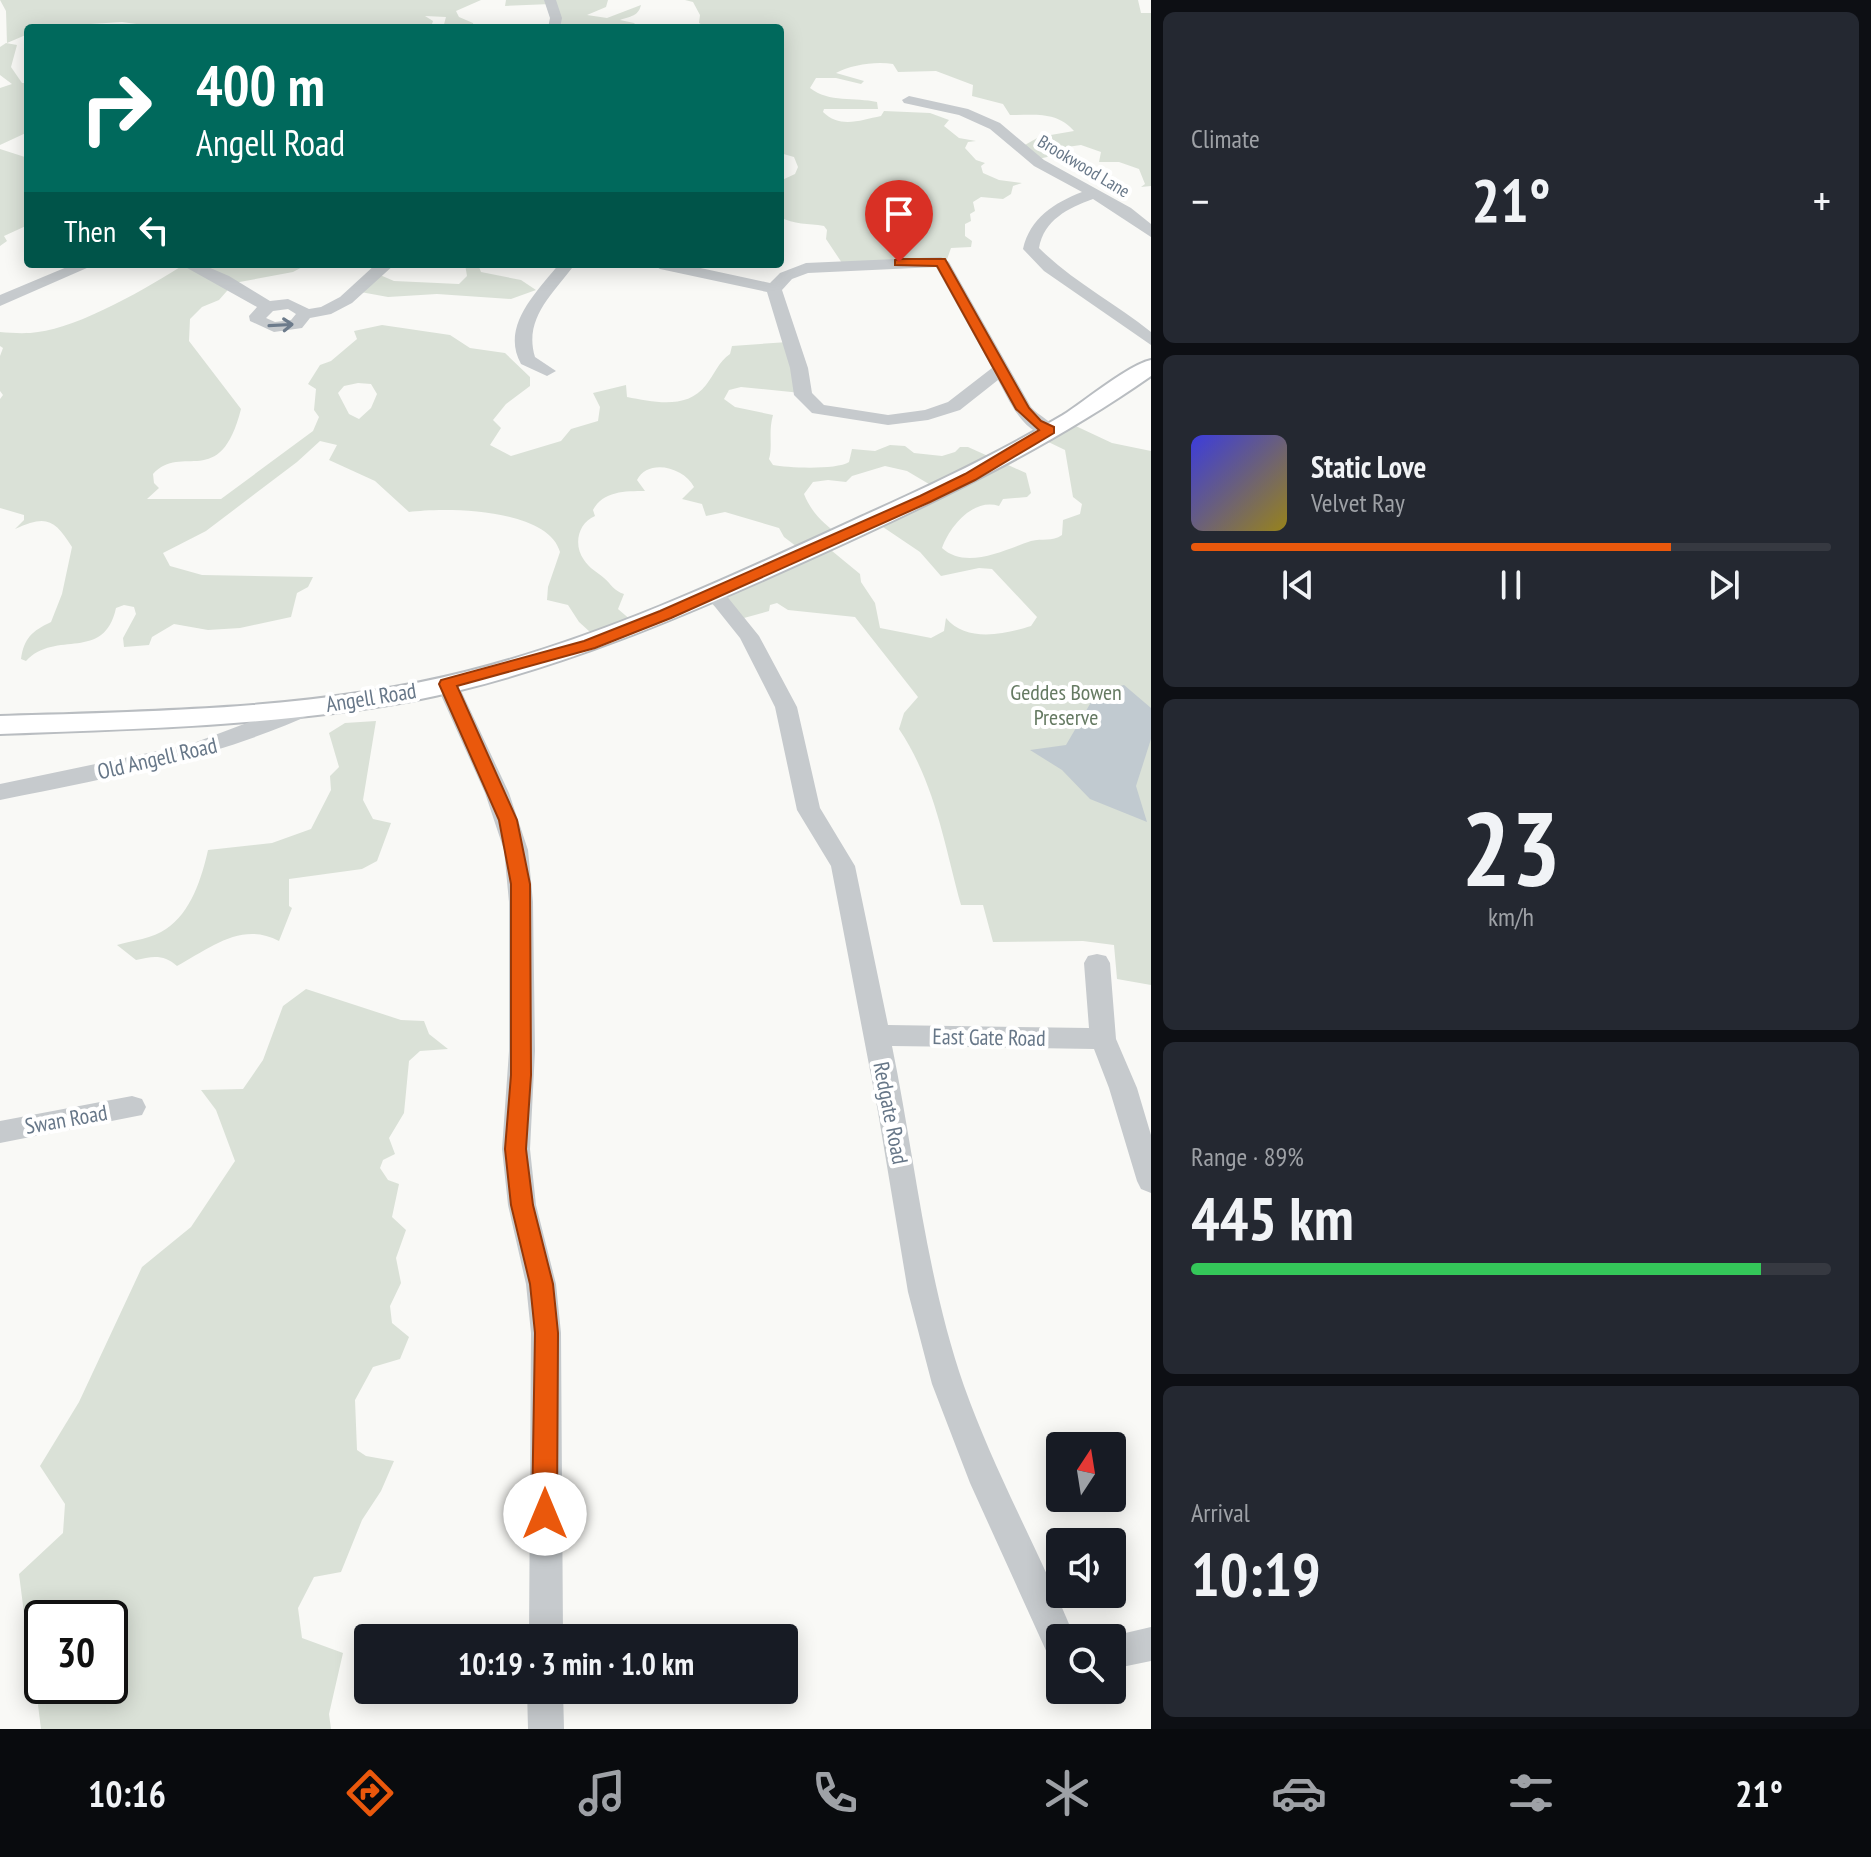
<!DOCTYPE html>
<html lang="en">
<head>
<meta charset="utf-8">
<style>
	:root { --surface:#171b24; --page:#242831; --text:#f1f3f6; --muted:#9ea1a6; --line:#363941; --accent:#ea580c }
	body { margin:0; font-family:"PT Sans Narrow",sans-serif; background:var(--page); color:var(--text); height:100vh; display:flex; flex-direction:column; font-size:30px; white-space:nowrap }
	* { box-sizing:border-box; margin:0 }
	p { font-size:26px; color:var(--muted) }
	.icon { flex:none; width:44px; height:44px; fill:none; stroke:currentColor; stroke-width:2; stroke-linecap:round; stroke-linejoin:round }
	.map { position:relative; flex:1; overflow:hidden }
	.panel { display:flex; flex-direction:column; gap:12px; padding:12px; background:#0d0f14; width:720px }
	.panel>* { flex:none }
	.guide { position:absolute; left:24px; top:24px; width:760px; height:244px; border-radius:8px; box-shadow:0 4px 20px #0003; background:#00695c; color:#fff; overflow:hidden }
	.needle { width:52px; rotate:12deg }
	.controls { position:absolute; left:1046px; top:1432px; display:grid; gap:16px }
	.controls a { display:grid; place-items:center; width:80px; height:80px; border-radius:8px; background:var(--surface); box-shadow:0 4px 20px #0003; font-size:40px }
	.speed { position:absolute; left:24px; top:1600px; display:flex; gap:16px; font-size:40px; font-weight:700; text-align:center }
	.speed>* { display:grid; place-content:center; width:104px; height:104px; border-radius:50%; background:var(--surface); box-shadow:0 4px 20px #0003; line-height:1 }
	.speed .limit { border:4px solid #111; border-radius:12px; background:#fff; color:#111 }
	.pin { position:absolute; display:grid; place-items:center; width:68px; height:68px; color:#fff; margin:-82px -34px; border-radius:50% 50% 50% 0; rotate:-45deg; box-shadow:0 0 8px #0007 }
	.pin .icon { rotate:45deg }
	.me { position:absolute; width:88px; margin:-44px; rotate:0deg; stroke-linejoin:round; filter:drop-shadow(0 0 6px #0008) }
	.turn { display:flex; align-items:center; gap:28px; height:168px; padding:0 40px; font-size:36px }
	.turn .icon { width:104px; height:104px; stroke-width:2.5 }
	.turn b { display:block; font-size:56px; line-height:68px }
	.then { display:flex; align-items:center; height:76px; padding:0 40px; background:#0003; gap:16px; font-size:30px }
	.big { font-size:60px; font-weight:700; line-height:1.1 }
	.panel .tile { flex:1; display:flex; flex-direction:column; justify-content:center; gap:12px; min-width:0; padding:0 28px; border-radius:12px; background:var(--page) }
	.panel .dial { align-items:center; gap:0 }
	.dial b { font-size:104px; line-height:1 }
	.song { display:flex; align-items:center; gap:24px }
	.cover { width:96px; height:96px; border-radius:12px; background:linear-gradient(135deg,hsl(240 70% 55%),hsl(50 70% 35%)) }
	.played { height:8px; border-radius:4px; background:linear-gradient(90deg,var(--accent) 75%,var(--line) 75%) }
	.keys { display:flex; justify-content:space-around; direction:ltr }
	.heat { display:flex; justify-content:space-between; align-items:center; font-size:44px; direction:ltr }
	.charge { height:12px; border-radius:6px; background:linear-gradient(90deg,#34c759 89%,var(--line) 0) }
	.trip { position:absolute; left:354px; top:1624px; width:444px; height:80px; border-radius:8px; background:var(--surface); box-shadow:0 4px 20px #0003; font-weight:700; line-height:80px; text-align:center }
	.menu { display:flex; height:128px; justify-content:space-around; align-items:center; background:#090b0e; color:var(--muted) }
	.menu .icon { width:56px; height:56px }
	.menu .active { color:var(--accent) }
	.menu b { font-size:36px; color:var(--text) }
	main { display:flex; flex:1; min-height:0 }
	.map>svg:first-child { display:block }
	.green { fill:#dae1d7; fill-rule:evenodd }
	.water { fill:#c1cad0 }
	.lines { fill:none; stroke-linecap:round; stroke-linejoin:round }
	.major-casing { stroke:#b9bdc1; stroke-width:4 }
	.minor { fill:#c6cacd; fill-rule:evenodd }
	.major { fill:#fff; fill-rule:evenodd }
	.oneway { stroke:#6c7b8b }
	.route { fill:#ea580c; stroke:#983908; stroke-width:2 }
	.labels { text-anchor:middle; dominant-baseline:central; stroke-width:8; stroke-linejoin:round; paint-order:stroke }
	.far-street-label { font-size:18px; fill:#677788; stroke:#fff }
	.park-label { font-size:22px; fill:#657a62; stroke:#fff }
	.street-label { font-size:22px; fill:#677788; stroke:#fff }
</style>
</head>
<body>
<main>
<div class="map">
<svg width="1151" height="1729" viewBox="0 0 1151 1729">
	<rect width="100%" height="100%" fill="#f9f9f6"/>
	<path class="green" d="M 0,0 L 481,0 L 456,11 L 459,17 L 473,23 L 474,28 L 443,28 L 446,17 L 425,16 L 433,21 L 432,24 L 419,28 L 165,28 L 122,22 L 28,28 L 28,34 L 7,43 L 6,11 Z
		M 506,0 L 608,0 L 606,7 L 587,15 L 607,18 L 641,5 C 638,17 630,16 620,20 L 634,23 L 639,28 L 553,28 L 551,4 L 505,6 Z
		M 685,0 L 1138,0 L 1141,13 L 1151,13 L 1151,186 L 1141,187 L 1145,184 L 1139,169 L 1119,162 L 1099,162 L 1101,152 L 1081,145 L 1060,148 L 1052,156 L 1033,160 L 1016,150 L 1039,137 L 1074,131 C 1057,111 1035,115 1010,115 L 1003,104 L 972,96 L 973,85 L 936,71 L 898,72 L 893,64 C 875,61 851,65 836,73 L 864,81 L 861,84 L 836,78 L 816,78 L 810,88 C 829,103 855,97 877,102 L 878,109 L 824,109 L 823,112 C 840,129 861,120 881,116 L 884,111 L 930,113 L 949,120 L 944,126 L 959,138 L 976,141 L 968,142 L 965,148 L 976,160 L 985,163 L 981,166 L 983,173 L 999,180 L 1022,183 L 1013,186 L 1011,194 L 1003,199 L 981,197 L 973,202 L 975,211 L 970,214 L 971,221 L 965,224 L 965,236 L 972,241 L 971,247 L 951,248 L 945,265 L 844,266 L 826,239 L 827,230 L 824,226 C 808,223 794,225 780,217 L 780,181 L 795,174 L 798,167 L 794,157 L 780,153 L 783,147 L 780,143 L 780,28 L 702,28 L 704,26 L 699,23 L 700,15 L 693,2 Z
		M 6,43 L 17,45 L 11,67 L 22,83 L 28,83 L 28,132 L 0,145 L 0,88 L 12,84 L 0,75 L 0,47 Z
		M 0,149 L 28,158 L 28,225 L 4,236 L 7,241 L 0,246 Z
		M 185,264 L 308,264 L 293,272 L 234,283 L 219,300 L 202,307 L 190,319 L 189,341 L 241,409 C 220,492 182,442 153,474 L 154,483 L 159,488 L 147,499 L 221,499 L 313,431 L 319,417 L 314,410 L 316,389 L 308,384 L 320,365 L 331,361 L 357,339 L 354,331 L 382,325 L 450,335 L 470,348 L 505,353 L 530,377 L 530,386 L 506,404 L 493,420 L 501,428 L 490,445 L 511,456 L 561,441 L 571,429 L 598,421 L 600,407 L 593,393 L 626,385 L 627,397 C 654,402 687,410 706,385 C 714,375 719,361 730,354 L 732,346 L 788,342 L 801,393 L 741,387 L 729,390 L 724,399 L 735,407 L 773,415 C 768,432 773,447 769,459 L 773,465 C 788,468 837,470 849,462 L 852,449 L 875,451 L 890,445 L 905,446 L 914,453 L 942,456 L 955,452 L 960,447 L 968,447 L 1026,473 L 1031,493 L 1027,497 L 1003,499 L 999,506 C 973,498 950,526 942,548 C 966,570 1004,550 1031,541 C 1042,538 1052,542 1062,535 L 1063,520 L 1080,514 L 1082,504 L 1073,497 L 1065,450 L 1038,437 L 1065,421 L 1112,443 L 1151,451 L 1151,985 L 1117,979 L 1114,945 L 1083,941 L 993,942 L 983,905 L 961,905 C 944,843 935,783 899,729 L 904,713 L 918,697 L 855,617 L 788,610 L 777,603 L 770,605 L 769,611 L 733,621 L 707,600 L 805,553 L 784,537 L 779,528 L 725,512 L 706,516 L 702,504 L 682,499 L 694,487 C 684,467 648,458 637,480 L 645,491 C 625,491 603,491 593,510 L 595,516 C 578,523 573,545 584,560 C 589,568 597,572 604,578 C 611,584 614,591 624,594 L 618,609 L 639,627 L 600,641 L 579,622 L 568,605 L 547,600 L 548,587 L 560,552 C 548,508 445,507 409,512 L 375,481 L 329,460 L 337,445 L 320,441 L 297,462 L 206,531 L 163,553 L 170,566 L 202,575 L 313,577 L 308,587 L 297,593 L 291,617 L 240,628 L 208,630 L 174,624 L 152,637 L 149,645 L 124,647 L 123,638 L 136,614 L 134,607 L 124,605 L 116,608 C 104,663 56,629 26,661 L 21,659 C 24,638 32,631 51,622 L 62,594 L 72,547 C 55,520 47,514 15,529 L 24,520 L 24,515 L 0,508 L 0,399 L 3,395 L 0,391 L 0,356 L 3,348 L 0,346 L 0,332 C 12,333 26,334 38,332 C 78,328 151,286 185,264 ZM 358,383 L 371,384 L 377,394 L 371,408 L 359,419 L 349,414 L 338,393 L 344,386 ZM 885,466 L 907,471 L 939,490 L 877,523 L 920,552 L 941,576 L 979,568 L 992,569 L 1037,617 L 1031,626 C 1006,634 966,643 946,618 L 944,631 L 931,638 L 880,628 L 875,603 L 861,582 L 860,574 L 826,546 L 842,537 C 825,525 812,514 804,494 L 813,482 L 828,480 L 846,482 L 852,476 Z
		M 465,264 L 478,264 L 481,272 L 521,280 L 536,290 L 511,299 L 437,294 L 388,297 L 355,291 L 380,275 L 394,281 L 459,284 L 467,276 Z
		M 376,721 L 363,800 L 373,819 L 391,823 L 377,861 L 362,869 L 289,879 L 289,906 L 292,908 L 279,941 C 242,921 210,948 177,966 C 164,954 152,956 136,960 L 117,945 C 131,941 154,938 166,929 C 191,913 202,877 208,850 L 272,843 L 311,829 L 331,790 L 330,776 L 339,767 L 329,733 L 345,723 Z
		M 306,989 L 401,1020 L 424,1021 L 429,1034 L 448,1049 L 420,1051 L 409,1061 L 404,1113 L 389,1138 L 395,1154 L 383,1160 L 380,1168 L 388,1180 L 399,1184 L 392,1217 L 406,1230 L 396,1258 L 401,1283 L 390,1306 L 392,1323 L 409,1337 L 400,1359 L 373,1367 L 355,1400 L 357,1450 L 366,1456 L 394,1461 L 381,1491 L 362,1520 L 341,1572 L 314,1577 L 298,1608 L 302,1638 L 343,1653 L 329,1714 L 331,1729 L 41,1729 L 38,1705 L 44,1686 L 110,1686 L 110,1618 L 42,1618 L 42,1671 L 29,1653 L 19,1574 L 63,1533 L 65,1504 L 40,1466 L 79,1402 L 142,1267 L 191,1227 L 235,1161 L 216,1110 L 201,1090 L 243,1089 L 263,1060 L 283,1006 Z"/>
	<path class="water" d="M 1124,685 L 1151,708 L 1151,739 L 1136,786 L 1147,822 L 1090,799 L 1062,770 L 1030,750 L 1066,745 L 1097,692 Z"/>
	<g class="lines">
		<defs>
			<path id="major" d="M 1151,360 L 1151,376 C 1048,448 935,502 821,554 C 689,614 554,673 411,701 C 276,726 137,729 0,734 L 0,716 C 155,711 314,710 465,672 C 604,637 735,575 865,515 C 932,485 999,453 1063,415 C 1085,401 1128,365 1151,360 Z"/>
		</defs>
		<use href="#major" class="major-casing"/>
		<path class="minor" d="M 544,0 L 556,0 L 562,18 L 560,28 L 548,28 L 550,18 Z
			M 909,96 L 968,109 L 1000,123 L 1044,160 L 1131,208 L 1151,224 L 1151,237 L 1093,199 C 1068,208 1044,220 1039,248 C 1072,281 1115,303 1151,332 L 1151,345 L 1044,271 L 1023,249 C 1030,218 1054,203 1082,192 L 1034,166 L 990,129 L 959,115 L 904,103 L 902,100 Z
			M 941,257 L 949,262 L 1031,407 C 1039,416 1051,421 1058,430 L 1055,434 C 1026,441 1009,400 998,380 L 960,410 L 928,420 L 888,425 L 812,413 L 794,395 L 790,368 L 767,292 L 660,269 L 652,264 L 682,264 L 770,283 L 780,273 L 806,263 ZM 936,267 L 992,368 L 948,402 L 925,410 L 888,415 L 824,405 L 812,393 L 808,368 L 782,290 L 792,279 L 808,273 Z
			M 74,264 L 96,264 L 0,306 L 0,295 Z
			M 180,264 L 201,264 L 229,276 L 270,301 L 288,299 L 309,309 L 321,307 L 340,297 L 376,264 L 395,264 L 352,303 L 331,314 L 310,318 L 302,328 L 274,332 L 250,321 L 249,316 L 257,307 ZM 288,309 L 296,314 L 291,320 L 275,322 L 266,318 L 273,311 Z
			M 559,264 L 575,264 C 554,293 523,318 535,357 L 556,371 L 547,376 L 521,364 C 500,326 537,292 559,264 Z
			M 714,587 L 721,589 L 759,636 L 797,707 L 820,808 L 855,866 L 888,1025 L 1089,1028 L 1084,963 L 1088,956 L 1097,954 L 1106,956 L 1110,963 L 1116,1039 L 1137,1088 L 1151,1135 L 1151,1193 L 1141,1189 L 1137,1181 L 1109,1088 L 1094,1049 L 892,1046 C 915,1158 926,1277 964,1386 C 995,1473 1040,1553 1075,1638 L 1060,1638 L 1060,1660 L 1048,1655 L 970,1483 L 932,1384 L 908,1292 L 878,1112 L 831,866 L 797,810 L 775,707 L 740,638 L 704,593 Z
			M 447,677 L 458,684 L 509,793 L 528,850 L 533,902 L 535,1051 L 530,1149 L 536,1205 L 556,1284 L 561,1333 L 563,1638 L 529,1638 L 531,1333 L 526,1284 L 508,1205 L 502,1149 L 509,1051 L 509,902 L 504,850 L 485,793 L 436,684 Z
			M 308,700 L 316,702 L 319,707 L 316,712 C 215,759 108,778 0,800 L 0,784 L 191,744 Z
			M 132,1096 L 142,1099 L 146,1107 L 142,1115 L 0,1143 L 0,1121 Z
			M 1151,1627 L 1151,1661 L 1112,1669 L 1112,1638 L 1104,1638 Z
			M 527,1690 L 563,1690 L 564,1729 L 528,1729 Z"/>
		<use href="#major" class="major"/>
	</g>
	<defs><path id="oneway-shaft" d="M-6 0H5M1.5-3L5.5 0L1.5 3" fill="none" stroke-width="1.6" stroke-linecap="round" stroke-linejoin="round" transform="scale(2)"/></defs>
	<use class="oneway" href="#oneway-shaft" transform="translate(281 325) rotate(-3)"/>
	<path class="route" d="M 899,259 L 945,259 L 1029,408 L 1041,421 L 1054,427 L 1054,433 L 975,480 L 930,502 L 671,618 L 595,648 L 457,686 L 517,820 L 530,884 L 531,1075 L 526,1149 L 533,1205 L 553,1284 L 558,1333 L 557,1514 L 553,1522 L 545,1526 L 536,1522 L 532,1514 L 535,1333 L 530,1284 L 511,1205 L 505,1149 L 511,1075 L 511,884 L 499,820 L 439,684 L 441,680 L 584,641 L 660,611 L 920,496 L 965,474 L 1039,430 L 1016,409 L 937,266 L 895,265 L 895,260 Z"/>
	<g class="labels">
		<g class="far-street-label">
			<text transform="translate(1084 166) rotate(31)">Brookwood Lane</text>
		</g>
		<g class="park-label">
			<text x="1066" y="692">Geddes Bowen<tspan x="1066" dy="25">Preserve</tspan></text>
		</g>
		<g class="street-label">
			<text transform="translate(371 697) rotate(-9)">Angell Road</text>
			<text transform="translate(157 758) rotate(-13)">Old Angell Road</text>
			<text transform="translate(989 1037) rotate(1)">East Gate Road</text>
			<text transform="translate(891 1113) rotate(79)">Redgate Road</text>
			<text transform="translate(66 1119) rotate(-10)">Swan Road</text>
		</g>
	</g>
</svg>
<div class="controls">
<a><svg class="needle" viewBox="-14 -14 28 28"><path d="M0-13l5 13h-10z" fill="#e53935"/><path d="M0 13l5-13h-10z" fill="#9ea1a6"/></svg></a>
<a><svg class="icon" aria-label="sound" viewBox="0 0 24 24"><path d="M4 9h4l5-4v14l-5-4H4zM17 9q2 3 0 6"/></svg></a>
<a><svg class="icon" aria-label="search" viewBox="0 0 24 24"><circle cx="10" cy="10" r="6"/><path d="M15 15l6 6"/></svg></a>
</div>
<div class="speed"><div class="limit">30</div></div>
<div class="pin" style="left:899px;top:262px;background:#d93025"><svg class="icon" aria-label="arrive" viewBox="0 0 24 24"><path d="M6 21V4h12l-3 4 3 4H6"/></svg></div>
<svg class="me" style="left:545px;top:1514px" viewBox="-20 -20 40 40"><circle r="19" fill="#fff"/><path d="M0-13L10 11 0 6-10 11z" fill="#ea580c"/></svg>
<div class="trip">10:19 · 3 min · 1.0 km</div>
<div class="guide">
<div class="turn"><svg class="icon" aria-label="right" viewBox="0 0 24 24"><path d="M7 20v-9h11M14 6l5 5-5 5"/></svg><div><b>400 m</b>Angell Road</div></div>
<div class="then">Then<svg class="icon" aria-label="left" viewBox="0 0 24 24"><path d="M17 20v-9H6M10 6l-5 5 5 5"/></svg></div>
</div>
</div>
<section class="panel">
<div class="tile"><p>Climate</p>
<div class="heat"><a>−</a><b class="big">21°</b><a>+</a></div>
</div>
<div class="tile">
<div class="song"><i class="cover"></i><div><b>Static Love</b><p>Velvet Ray</p></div></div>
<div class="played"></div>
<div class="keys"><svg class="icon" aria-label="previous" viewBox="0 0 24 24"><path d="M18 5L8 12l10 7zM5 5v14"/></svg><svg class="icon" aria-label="pause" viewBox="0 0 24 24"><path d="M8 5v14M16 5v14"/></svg><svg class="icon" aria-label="next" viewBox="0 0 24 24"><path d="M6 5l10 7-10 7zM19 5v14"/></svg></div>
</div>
<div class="tile dial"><b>23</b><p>km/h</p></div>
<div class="tile"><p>Range · 89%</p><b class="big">445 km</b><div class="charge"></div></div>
<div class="tile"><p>Arrival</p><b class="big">10:19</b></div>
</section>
</main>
<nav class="menu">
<b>10:16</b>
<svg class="icon active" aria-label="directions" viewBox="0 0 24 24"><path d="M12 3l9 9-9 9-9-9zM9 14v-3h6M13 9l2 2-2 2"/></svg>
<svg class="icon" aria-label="music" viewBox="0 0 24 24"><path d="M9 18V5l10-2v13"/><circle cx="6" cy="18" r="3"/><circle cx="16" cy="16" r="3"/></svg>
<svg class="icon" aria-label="phone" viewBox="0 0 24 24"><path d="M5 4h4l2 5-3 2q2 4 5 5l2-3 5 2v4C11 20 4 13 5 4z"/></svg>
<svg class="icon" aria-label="climate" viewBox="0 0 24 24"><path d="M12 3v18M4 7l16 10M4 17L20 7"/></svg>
<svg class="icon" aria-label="car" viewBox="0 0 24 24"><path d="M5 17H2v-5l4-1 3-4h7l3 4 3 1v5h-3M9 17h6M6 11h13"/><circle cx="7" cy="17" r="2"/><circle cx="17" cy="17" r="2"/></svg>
<svg class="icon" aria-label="filters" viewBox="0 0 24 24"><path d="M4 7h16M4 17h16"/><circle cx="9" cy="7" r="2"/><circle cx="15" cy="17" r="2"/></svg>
<b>21°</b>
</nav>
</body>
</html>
